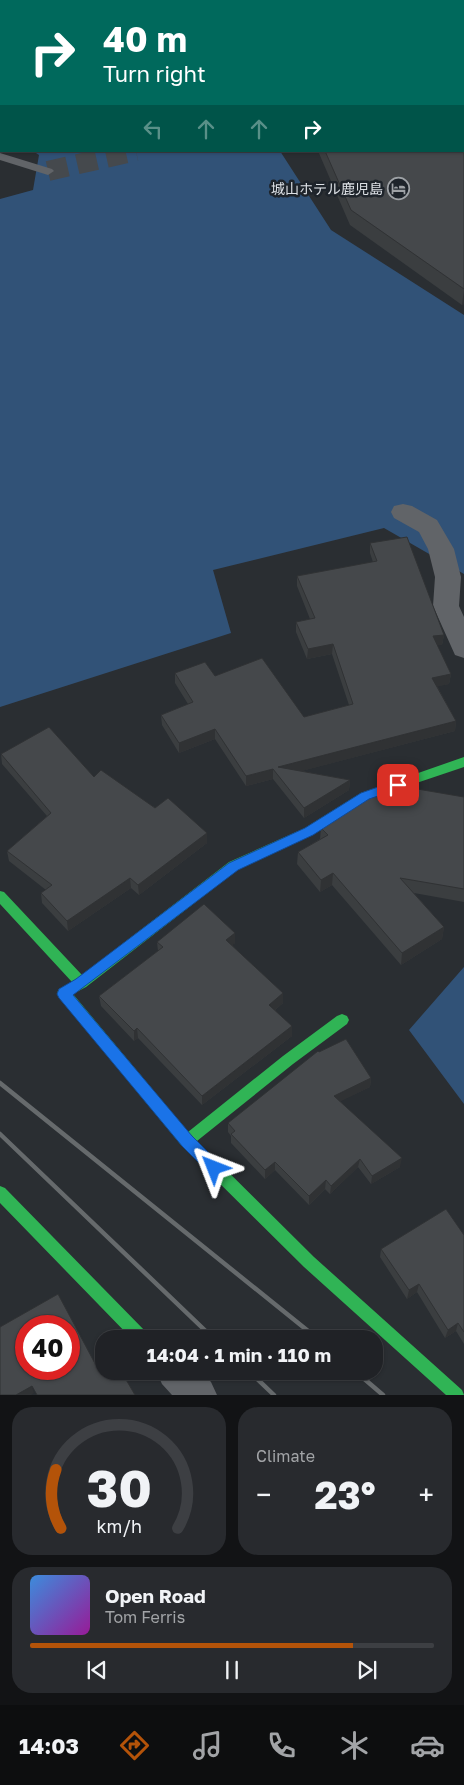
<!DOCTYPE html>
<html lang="en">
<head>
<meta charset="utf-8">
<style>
	:root { --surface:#202226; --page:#282a2e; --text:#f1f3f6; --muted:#a2a4a7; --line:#3d3f43; --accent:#b45309 }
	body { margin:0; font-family:"Golos Text","Noto Sans JP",sans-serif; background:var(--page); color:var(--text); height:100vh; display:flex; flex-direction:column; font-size:19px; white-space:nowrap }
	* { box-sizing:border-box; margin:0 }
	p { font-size:16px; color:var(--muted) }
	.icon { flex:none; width:28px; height:28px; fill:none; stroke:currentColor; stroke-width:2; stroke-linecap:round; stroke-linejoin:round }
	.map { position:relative; height:1395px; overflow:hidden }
	.details { display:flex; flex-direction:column; gap:12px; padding:12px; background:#121315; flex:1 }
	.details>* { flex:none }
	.banner { position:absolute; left:0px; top:0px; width:465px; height:152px; box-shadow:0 1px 4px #0004,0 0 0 1px var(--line); background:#00695c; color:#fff; overflow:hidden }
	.speed { position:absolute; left:15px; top:1315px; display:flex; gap:10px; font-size:25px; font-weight:700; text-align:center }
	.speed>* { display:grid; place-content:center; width:65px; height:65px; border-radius:50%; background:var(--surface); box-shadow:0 1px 4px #0004,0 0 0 1px var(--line); line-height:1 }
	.speed .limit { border:8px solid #d22; background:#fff; color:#111 }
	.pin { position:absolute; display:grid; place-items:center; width:42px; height:42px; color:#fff; margin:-21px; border-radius:10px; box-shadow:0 2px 8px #0006 }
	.me { position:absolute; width:55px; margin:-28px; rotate:315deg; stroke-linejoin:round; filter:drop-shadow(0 0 4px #0008) }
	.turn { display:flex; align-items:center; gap:18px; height:105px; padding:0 20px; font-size:22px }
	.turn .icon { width:65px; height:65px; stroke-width:2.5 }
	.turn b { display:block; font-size:35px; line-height:42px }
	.lanes { display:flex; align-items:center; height:48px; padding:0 20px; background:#0003; justify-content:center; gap:25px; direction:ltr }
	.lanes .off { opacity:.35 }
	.big { font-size:38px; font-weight:700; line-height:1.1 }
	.details .tile { flex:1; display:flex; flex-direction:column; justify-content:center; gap:8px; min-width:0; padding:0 18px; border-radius:20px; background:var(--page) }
	.details .dial { align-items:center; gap:0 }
	.dial svg { height:130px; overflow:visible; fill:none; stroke:var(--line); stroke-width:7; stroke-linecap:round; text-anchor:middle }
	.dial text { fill:var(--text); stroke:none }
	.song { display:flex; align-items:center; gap:15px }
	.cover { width:60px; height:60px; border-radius:8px; background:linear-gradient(135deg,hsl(210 70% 55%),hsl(300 70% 35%)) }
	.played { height:5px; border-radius:2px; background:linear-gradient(90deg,var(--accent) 80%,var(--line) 80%) }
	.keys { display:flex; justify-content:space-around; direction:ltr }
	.heat { display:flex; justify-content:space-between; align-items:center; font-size:28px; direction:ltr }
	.details .tiles { flex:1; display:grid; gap:12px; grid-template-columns:1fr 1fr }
	.tile:last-child { grid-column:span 2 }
	.trip { position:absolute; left:95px; top:1330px; width:288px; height:50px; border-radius:20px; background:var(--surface); box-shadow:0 1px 4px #0004,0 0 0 1px var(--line); font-weight:700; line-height:50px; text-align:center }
	.tab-bar { display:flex; height:80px; justify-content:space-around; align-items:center; background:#0d0e0f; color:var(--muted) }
	.tab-bar .icon { width:35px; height:35px }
	.tab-bar .on { color:var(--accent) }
	.tab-bar b { font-size:22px; color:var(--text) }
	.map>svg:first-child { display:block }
	.green { fill:#315277 }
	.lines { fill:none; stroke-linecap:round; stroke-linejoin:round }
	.street-tunnel { stroke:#45494d; stroke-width:20; stroke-dasharray:20 10; stroke-linecap:butt }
	.lane { fill:#616468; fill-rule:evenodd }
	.street { fill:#616468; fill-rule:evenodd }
	.fast { fill:#30b455; fill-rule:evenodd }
	.rail { stroke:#666a6c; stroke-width:4.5 }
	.wall { fill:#3b3e40 }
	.shaded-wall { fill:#303234 }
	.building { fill:#45484b; stroke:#303234; fill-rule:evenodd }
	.route { fill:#1a73e8; stroke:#114b97 }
	.labels { text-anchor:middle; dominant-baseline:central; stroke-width:5; stroke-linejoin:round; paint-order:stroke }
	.far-poi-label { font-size:14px; fill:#dce0e5; stroke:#1e242b; text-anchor:end }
</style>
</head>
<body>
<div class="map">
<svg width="464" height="1395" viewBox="0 0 464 1395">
	<rect width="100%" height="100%" fill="#2a2e32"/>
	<path class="green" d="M 0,0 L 156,0 L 1,1 L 1,135 Z
		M 33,151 L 280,151 L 331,230 L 464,315 L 464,574 L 384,528 L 213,570 L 231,633 L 0,707 L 0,199 L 33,190 L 39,155 Z
		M 464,967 L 464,1104 L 409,1030 Z"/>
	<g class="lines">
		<path class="street-tunnel" d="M 48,171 L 136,151"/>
		<path class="lane" d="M 341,0 L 352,0 L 353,1 L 342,1 Z
			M 0,153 L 52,169 L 54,171 L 48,175 L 0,160 Z"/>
		<path class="street" d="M 270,0 L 289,0 L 290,1 L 271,1 Z
			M 403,504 L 412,506 L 437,520 L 454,549 L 461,577 L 459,606 L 464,617 L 464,658 L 455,655 L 433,606 L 435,577 L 428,549 L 419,532 L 394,518 L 391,512 L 394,506 Z
			M 156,1371 L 201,1371 L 211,1382 L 217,1395 L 172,1395 L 162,1384 Z"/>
		<path class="fast" d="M 464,757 L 464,767 L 369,799 L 313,834 L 237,870 L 86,987 L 73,994 L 188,1132 L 283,1056 L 337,1016 L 342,1014 L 347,1016 L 349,1020 L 347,1024 L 293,1064 L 197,1141 L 314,1257 L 462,1390 L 464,1395 L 446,1395 L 304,1267 L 182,1146 L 59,997 L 57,993 L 59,989 L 72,982 L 0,904 L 0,891 L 4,892 L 82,975 L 229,862 L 305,828 L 361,793 Z
			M 0,1186 L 5,1188 L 148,1334 L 150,1339 L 132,1339 L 0,1203 Z"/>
		<path class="rail" d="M 0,1083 L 318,1339
			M 0,1134 L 214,1339
			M 249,1371 L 274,1395
			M 355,1371 L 383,1395"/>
	</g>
	<path class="wall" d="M 318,151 L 464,151 L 464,304 L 462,305 L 350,225 Z
		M 370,543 L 444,635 L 442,645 L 437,645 L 451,674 L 449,684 L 437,686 L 456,721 L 455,731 L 301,771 L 350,780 L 349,790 L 304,818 L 273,779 L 246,786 L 215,739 L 179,753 L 162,725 L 161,715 L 188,704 L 175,683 L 175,673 L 215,676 L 304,717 L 349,705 L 332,654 L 307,659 L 296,632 L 296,622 L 310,619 L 297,586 L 297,576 L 373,562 L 370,553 Z
		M 1,754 L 94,777 L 207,833 L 207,843 L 139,895 L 131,888 L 68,931 L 42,903 L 41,893 L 46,890 L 9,861 L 7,851 L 47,816 L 2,764 Z
		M 464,797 L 464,902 L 414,893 L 444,927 L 442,939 L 401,965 L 332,885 L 320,892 L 297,864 L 298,852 L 320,839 L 321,828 Z
		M 157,942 L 235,943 L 232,945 L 283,1003 L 275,1010 L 292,1036 L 202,1105 L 138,1038 L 134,1041 L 101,1006 L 99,996 L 158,951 Z
		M 319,1052 L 371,1078 L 370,1087 L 340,1101 L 400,1167 L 371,1184 L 358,1167 L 330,1194 L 325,1189 L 309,1205 L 275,1170 L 265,1179 L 231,1143 L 231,1136 L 228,1132 L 228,1123 Z
		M 464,1235 L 464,1344 L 456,1331 L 445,1338 L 417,1292 L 407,1299 L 380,1257 L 381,1249 Z"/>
	<path class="shaded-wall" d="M 464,289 L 464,304 L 462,305 Z
		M 444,635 L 442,645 L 432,646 L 433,636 Z
		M 333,644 L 332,654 L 307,659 L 308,649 Z
		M 451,674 L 449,684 L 431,688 L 432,678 Z
		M 456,721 L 455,731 L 279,777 L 278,767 Z
		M 215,729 L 215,739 L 179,753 L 179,743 Z
		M 273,769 L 273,779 L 246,786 L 246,776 Z
		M 350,780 L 349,790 L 304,818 L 304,808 Z
		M 207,833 L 207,843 L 139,895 L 138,885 Z
		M 333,873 L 332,885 L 320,892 L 321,880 Z
		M 130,878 L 131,888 L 68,931 L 67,921 Z
		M 444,927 L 442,939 L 401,965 L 402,953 Z
		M 235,933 L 235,943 L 226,950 L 226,940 Z
		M 283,993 L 283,1003 L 269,1015 L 269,1005 Z
		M 292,1026 L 292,1036 L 202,1105 L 202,1096 Z
		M 137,1028 L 138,1038 L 134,1041 L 134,1031 Z
		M 371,1078 L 370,1087 L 333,1105 L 334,1096 Z
		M 402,1158 L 400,1167 L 371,1184 L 372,1176 Z
		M 360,1159 L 358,1167 L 330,1194 L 331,1186 Z
		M 275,1162 L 275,1170 L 265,1179 L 265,1170 Z
		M 326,1180 L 325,1189 L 309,1205 L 309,1196 Z
		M 419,1284 L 417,1292 L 407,1299 L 409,1290 Z
		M 458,1323 L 456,1331 L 445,1338 L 448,1330 Z
		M 32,1386 L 34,1393 L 31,1395 L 16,1395 Z"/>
	<path class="building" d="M 464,61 L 464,289 L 351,210 L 325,151 L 464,151 Z
		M 407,537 L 444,635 L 433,636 L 451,674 L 432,678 L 456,721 L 278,767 L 350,780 L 304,808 L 273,769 L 246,776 L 215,729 L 179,743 L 161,715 L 193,702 L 175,673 L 205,662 L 215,676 L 262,658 L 304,717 L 353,704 L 333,644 L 308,649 L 296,622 L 315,618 L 297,576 L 377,561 L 370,543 Z
		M 49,727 L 94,777 L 101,770 L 155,808 L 168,798 L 207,833 L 138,885 L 130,878 L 67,921 L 41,893 L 52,885 L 7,851 L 51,813 L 1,754 Z
		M 400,786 L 464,797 L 464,889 L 400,878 L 444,927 L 402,953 L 333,873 L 321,880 L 298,852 L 328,835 L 321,828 L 377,793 Z
		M 204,904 L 235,933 L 226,940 L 283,993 L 269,1005 L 292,1026 L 202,1096 L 137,1028 L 134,1031 L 99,996 L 163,947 L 157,942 Z
		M 346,1039 L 371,1078 L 334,1096 L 402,1158 L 372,1176 L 360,1159 L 331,1186 L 326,1180 L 309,1196 L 275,1162 L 265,1170 L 231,1134 L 235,1131 L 228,1123 L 318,1051 L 319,1052 Z
		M 446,1209 L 464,1235 L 464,1332 L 458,1323 L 448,1330 L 419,1284 L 409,1290 L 381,1249 Z
		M 58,1294 L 99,1371 L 104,1368 L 104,1371 L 121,1371 L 135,1395 L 37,1395 L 32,1386 L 16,1395 L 0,1395 L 0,1327 ZM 26,1326 L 69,1326 L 69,1369 L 26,1369 Z"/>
	<path class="route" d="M 398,780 L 402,781 L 404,785 L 402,788 L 369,799 L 313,835 L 238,870 L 73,995 L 192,1136 L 219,1163 L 221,1168 L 219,1173 L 214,1175 L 209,1173 L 182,1146 L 59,998 L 57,994 L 59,989 L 76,979 L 229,863 L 305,828 L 361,793 Z"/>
	<defs>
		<symbol id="hotel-ring" viewBox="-11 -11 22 22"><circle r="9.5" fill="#1e242b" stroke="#9ea2a6" stroke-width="1.5"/><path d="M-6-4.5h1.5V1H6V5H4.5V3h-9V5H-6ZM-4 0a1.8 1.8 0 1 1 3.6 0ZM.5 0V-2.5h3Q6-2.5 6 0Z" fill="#9ea2a6"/></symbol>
	</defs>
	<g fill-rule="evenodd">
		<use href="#hotel-ring" x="386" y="176" width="25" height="25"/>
	</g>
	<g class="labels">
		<g class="far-poi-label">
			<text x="383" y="188">城山ホテル鹿児島</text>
		</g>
	</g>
</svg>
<div class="speed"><div class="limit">40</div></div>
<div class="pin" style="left:398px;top:785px;background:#d93025"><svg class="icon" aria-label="arrive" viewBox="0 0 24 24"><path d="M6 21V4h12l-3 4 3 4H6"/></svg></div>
<svg class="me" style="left:214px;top:1168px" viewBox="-20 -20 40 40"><path d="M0-17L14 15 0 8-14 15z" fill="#1a73e8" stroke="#fff" stroke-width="4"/></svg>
<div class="trip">14:04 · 1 min · 110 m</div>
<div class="banner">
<div class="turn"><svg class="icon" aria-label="right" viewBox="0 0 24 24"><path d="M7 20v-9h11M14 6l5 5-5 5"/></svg><div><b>40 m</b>Turn right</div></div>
<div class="lanes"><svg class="icon off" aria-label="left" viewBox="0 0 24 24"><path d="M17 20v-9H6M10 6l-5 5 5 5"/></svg><svg class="icon off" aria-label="ahead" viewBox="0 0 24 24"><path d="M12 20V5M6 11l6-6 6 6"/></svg><svg class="icon off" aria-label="ahead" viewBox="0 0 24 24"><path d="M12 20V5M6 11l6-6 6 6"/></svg><svg class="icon" aria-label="right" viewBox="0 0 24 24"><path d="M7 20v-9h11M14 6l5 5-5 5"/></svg></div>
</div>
</div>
<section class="details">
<div class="tiles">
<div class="tile dial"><svg viewBox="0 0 100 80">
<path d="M14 69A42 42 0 1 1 86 69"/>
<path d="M14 69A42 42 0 0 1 11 33" stroke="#b45309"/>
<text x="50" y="56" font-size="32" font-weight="700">30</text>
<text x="50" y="72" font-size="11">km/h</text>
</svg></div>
<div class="tile"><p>Climate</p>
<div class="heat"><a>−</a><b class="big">23°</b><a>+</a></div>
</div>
<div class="tile">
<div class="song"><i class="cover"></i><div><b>Open Road</b><p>Tom Ferris</p></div></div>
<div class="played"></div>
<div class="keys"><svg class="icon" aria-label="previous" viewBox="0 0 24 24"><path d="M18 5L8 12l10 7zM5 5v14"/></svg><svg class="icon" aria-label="pause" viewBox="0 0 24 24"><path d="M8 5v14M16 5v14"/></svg><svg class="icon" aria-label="next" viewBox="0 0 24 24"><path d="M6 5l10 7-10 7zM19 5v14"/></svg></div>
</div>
</div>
</section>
<nav class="tab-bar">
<b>14:03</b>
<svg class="icon on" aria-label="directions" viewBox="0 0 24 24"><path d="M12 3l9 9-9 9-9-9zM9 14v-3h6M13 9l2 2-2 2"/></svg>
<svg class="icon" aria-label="music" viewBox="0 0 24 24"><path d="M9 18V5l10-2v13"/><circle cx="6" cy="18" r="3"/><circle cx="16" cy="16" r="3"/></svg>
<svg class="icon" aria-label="phone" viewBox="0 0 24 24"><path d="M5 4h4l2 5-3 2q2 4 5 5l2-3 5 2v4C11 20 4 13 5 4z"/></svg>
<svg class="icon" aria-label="climate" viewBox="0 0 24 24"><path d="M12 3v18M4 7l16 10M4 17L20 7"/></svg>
<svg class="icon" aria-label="car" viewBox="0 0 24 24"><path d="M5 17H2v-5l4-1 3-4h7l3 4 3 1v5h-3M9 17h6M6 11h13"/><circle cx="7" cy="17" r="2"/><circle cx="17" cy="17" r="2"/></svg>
</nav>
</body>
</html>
